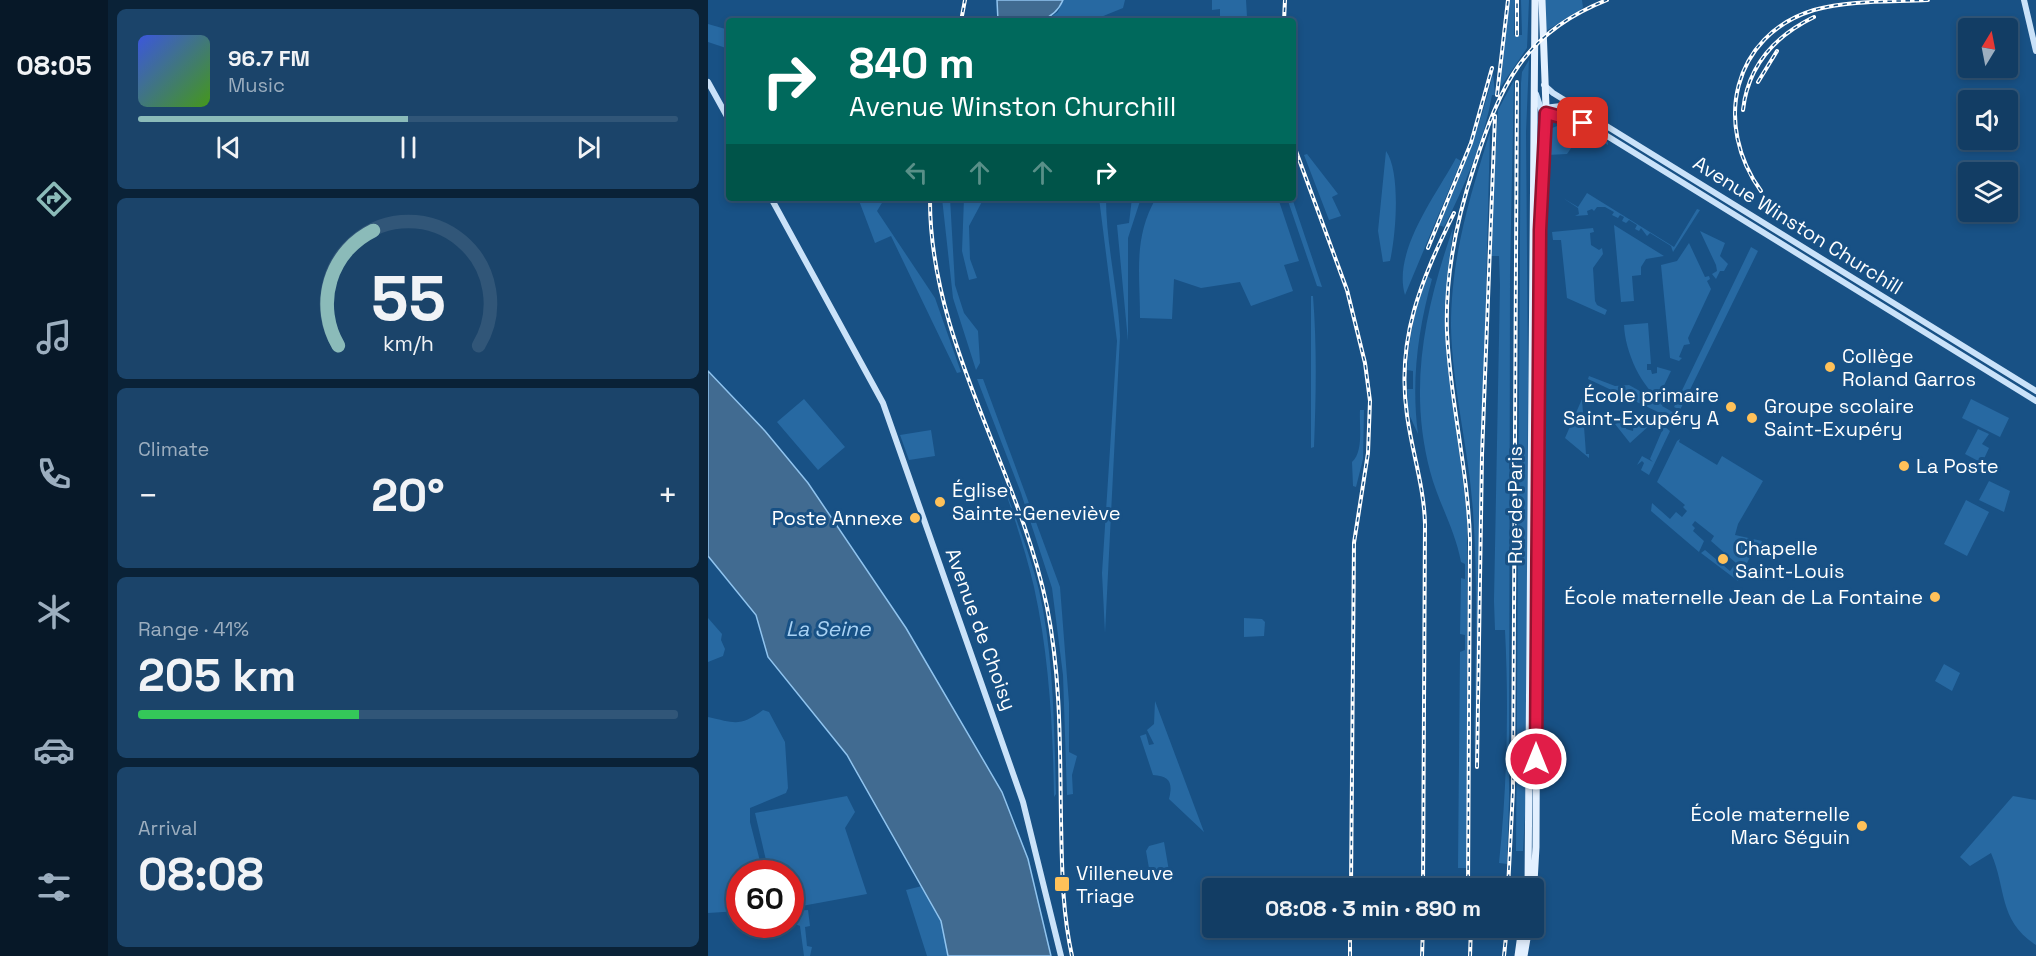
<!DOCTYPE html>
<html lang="en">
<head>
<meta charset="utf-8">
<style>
	:root { --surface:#123d64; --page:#1b446a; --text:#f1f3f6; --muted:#9caebf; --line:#315678; --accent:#8bbbb9 }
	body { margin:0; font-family:"Space Grotesk",sans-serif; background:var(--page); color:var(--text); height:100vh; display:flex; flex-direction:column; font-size:22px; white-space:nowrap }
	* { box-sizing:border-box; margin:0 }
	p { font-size:20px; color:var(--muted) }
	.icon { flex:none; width:33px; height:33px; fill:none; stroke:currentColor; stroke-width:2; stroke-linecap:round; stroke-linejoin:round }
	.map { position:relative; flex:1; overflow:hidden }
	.panel { display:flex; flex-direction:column; gap:9px; padding:9px; background:#0a2237; width:600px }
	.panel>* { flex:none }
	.hud { position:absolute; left:18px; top:18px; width:570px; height:183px; border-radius:6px; box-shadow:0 3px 9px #0003,0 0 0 2px var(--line); background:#00695c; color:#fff; overflow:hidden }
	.needle { width:39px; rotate:10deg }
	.buttons { position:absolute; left:1250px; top:18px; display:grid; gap:12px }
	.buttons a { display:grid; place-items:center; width:60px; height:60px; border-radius:6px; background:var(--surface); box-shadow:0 3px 9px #0003,0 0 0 2px var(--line); font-size:30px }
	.speed { position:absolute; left:18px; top:860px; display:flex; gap:12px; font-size:30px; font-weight:700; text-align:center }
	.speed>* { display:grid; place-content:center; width:78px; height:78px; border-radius:50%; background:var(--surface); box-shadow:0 3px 9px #0003,0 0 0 2px var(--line); line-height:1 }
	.speed .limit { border:9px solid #d22; background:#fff; color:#111 }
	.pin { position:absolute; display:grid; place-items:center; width:51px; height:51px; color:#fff; margin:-26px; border-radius:12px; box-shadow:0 3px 9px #0006 }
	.me { position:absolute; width:66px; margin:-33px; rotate:0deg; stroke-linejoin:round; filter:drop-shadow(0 0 4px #0008) }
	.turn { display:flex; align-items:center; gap:21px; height:126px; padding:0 24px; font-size:27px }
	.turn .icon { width:78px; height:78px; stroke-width:2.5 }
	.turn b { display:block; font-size:42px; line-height:51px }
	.lanes { display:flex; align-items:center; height:57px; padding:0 24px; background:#0003; justify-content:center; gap:30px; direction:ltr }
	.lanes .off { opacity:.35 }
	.big { font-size:45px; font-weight:600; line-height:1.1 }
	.panel .card { flex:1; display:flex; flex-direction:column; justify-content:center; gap:9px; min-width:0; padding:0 21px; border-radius:9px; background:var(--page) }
	.panel .dial { align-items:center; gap:0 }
	.dial svg { height:156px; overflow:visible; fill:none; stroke:var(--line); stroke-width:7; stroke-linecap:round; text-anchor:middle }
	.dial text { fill:var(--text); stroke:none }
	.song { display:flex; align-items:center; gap:18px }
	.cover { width:72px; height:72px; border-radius:9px; background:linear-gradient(135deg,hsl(230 70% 55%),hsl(100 70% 35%)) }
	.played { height:6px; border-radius:3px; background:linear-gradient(90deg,var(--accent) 50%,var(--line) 50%) }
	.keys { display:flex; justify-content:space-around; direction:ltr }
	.heat { display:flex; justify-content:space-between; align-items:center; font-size:33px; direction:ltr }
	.charge { height:9px; border-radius:4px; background:linear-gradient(90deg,#34c759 41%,var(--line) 0) }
	.trip { position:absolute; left:494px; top:878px; width:342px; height:60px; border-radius:6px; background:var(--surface); box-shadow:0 3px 9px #0003,0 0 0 2px var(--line); font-weight:600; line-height:60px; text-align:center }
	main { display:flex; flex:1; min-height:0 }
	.tab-bar { display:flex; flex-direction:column; width:108px; justify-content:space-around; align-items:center; background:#071828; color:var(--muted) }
	.tab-bar .icon { width:42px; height:42px }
	.tab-bar .selected { color:var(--accent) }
	.tab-bar b { font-size:27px; color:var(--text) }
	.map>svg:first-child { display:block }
	.green { fill:#2769a2 }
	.water { fill:#416b91; stroke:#90c4ef; stroke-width:1.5 }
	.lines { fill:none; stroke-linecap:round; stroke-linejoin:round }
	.secondary { stroke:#cae2f9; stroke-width:6 }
	.primary { stroke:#e3f0ff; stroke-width:7 }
	.rail-casing { stroke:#fff; stroke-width:4 }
	.rail { stroke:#185185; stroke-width:1.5; stroke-dasharray:4.5; stroke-linecap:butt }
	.route-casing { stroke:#92132f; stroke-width:15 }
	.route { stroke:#e11d48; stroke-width:10 }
	.poi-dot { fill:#ffc159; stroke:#185185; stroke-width:2 }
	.labels { text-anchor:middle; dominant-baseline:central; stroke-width:6; stroke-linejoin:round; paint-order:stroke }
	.street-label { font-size:20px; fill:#fff; stroke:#185185 }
	.poi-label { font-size:20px; fill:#fff; stroke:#185185; text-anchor:start }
	.water-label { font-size:21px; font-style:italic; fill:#a9d2f4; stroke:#185185 }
</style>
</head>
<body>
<main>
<nav class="tab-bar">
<b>08:05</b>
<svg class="icon selected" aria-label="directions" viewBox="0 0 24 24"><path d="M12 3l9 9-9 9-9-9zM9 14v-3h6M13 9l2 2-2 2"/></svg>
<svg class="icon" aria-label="music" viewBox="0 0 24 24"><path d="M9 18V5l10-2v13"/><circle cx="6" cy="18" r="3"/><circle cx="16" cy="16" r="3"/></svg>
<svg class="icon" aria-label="phone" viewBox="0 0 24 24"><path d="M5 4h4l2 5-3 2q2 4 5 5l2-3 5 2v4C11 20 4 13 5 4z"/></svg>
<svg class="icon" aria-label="climate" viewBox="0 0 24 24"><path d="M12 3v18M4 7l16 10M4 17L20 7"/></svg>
<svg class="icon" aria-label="car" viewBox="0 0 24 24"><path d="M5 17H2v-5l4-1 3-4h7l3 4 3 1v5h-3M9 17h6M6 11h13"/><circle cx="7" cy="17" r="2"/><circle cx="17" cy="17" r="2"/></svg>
<svg class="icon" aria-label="filters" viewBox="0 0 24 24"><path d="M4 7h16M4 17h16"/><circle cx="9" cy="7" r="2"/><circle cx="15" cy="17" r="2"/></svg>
</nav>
<section class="panel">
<div class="card">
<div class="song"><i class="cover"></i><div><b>96.7 FM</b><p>Music</p></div></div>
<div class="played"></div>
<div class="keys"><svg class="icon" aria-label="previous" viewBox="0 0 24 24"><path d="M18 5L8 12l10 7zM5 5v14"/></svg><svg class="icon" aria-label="pause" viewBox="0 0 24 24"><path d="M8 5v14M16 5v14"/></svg><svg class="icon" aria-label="next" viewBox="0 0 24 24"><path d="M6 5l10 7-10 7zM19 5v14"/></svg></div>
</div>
<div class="card dial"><svg viewBox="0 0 100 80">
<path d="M14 69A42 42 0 1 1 86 69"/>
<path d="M14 69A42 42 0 0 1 32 10" stroke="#8bbbb9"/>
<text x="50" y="56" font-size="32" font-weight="700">55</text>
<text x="50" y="72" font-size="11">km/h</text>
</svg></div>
<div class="card"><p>Climate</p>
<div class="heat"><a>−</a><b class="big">20°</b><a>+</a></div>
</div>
<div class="card"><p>Range · 41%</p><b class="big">205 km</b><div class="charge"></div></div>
<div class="card"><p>Arrival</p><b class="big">08:08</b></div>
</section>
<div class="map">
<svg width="1328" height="956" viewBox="0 0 1328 956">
	<rect width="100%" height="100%" fill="#185185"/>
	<path class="green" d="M 355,0 L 417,0 L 415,8 L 383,21 L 337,21 L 350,12 Z
		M 504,0 L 538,0 L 539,17 L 512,17 L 512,9 L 504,10 Z
		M 801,0 L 807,0 L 806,35 L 814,35 L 813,0 L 821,0 L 819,48 L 792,88 Z
		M 837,0 L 874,0 L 875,8 L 838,31 Z
		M 0,24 L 21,30 L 21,49 L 0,42 Z
		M 821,60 L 818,132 L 820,380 L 818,797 L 815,851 L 808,851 L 813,83 L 814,72 Z
		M 785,73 L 787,95 L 784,95 C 776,141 757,185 736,227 L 731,225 C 753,175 773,126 785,73 Z
		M 806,80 L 802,272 L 801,800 L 799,864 L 791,863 C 799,787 801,707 797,630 L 787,630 L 786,601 L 792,285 L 791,256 L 782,256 L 790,110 Z
		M 857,123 L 883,132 L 900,142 L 900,145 L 875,131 L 859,154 L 839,155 L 841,135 L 844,128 Z
		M 782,132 L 766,770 C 766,684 771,597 765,511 C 761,449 744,388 743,326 C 743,257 762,196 782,132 Z
		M 678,151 C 693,172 688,235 682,261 L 675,262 L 670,231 Z
		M 599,154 L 630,194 L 624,197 L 633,216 L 621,220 L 596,155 Z
		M 748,158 L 753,161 L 697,295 C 684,251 729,194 748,158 Z
		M 879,193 L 966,247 L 989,209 L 992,210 L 965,252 L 963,246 L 942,233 L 939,236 L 933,228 L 931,231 L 927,229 L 929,225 L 921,220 L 918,223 L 914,221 L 916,217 L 912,215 L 910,218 L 904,215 L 906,212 L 897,207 L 889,207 L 886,211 L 884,209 L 879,211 L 880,215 L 867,216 L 871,214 L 870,208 L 855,198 L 870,207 Z
		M 150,198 L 177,198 L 169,211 L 227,298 L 253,372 L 249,373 L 183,236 L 167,243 Z
		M 234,198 L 242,198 L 247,285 L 256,313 L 270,331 L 272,363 L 268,370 L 245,298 Z
		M 256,198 L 276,198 L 261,226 L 262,259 L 269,278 L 261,280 L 254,251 Z
		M 391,198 L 398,198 C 398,244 410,289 412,336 L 397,633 L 394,573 L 409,341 Z
		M 424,198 L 433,198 L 420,238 L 420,341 L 409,225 L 421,223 Z
		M 448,198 L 570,198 L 591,261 L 576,265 L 585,291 L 543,306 L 532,282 L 493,288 L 466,279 L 464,319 L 432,318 C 432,274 425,238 448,198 Z
		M 579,198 L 584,198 L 614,287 L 609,286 Z
		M 906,225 L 956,256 L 938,259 L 933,267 L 933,275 L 924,276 L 926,301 L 913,302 Z
		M 745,228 L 737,307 L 741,369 L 759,515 L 759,868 L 750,868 L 752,652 L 757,650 L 757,635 L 752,634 L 753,578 L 757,579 L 757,564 L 753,562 C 747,529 730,502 722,471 C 700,387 717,309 745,228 Z
		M 885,228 L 886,232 L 882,233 L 883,245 L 891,250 L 894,248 L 895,254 L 885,268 L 887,301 L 889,305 L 899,310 L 897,315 L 859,298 L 853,240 L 845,240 L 844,232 Z
		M 992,231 L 1017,243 L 1012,256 L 1020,264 L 1016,271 L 1012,271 L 1008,279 L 1004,274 L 1009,271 L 1008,265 Z
		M 981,243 L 997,277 L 1001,276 L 1002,279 L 999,281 L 1003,289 L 980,338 L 982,344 L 976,345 L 971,357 L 974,358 L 971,361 L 962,358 L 953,265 L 969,261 Z
		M 1043,247 L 1050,251 L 972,410 L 966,407 Z
		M 719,276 L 724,279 C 710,330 703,381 710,434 L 700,412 L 699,389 L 705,389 L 705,371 L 699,370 C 701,337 707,307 719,276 Z
		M 603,296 L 605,296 C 609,346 608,397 606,447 L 603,448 Z
		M 940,323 L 943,364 L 939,364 L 939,370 L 943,370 L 944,374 L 949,373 L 949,367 L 963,371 L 950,398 L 956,402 C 933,389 917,351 916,325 Z
		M 881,376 L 907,386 L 921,385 L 955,404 L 954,406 L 970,415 L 967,420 L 880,379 Z
		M 269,379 L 275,379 L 352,587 L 361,703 L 361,752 L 369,756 L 364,775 L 365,794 L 359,795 L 355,675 L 344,588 L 313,493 Z
		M 96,399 L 137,447 L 110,470 L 69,422 Z
		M 874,399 L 878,454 L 881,454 L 881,458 L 857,438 Z
		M 1263,399 L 1301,418 L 1292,437 L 1254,418 Z
		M 652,410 L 656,410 L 655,459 L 648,487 L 645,486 L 644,462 C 656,451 651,425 652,410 Z
		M 927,416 L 943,424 L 922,443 L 907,424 L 926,417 L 925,424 L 919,423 L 918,429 L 925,431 Z
		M 956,426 L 962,431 L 941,475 L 933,470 L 936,463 L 934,461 L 929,465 L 934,456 L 945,462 L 942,459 Z
		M 1270,429 L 1281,434 L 1274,444 L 1281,448 L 1274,463 L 1257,454 Z
		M 223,430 L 227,456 L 201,460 L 192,435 Z
		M 972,439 L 971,442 L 1009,465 L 1014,456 L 1055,481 L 1030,524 L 1027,535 L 1054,541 L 1052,546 L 1048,545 L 1030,581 L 993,553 L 997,550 L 1022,571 L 1028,563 L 1003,541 L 1006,536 L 987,521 L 984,525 L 987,528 L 985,531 L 996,541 L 991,552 L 943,511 L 944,503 L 962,519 L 968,512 L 974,517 L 979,511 L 975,507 L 977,505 L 949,482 L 969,441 Z
		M 291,473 C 305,511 321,550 331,590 C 346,657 346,726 348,794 L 346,797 C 345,727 341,655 326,587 C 317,548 304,511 291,473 Z
		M 1281,481 L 1302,491 L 1296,512 L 1271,500 Z
		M 1258,500 L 1281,512 L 1259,556 L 1236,544 Z
		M 0,618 L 14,634 L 13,640 L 17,649 L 15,656 L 0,662 Z
		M 536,618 L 554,619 L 557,622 L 556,636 L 536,637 Z
		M 1236,664 L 1252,673 L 1244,691 L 1227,681 Z
		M 447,701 L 496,832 L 461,799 C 465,783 462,776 445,775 L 432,736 L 438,734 L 441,745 L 446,744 L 439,730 L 446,724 Z
		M 55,710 L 61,712 L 77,742 L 80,788 L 78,793 L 42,808 L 42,822 L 55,873 L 32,873 L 31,911 L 0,913 L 0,717 C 27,723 32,727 55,710 Z
		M 139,796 L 147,812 L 137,828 L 159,894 L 83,908 L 82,873 L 61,873 L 47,813 Z
		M 1305,796 L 1328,800 L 1328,945 C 1290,920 1299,890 1283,853 L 1262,866 L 1252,857 Z
		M 456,842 L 461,871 L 442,874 L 438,851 L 441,846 Z
		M 214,886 L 233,921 L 240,956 L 219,956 L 198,890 Z
		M 100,910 L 102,926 L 97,927 L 99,946 L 104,947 L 102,956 L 96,956 L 92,926 L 83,922 L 83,911 Z"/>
	<path class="water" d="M 289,0 L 355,0 C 343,28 316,21 290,21 Z
		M 0,371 L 57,431 L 100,483 L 198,628 L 294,792 L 320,859 L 343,956 L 240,956 L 233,921 L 139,755 L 60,657 L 48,615 L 0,556 Z"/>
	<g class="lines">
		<path class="secondary" d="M 1316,0 L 1328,51
			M 0,82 L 21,120
			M 836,85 L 845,93 L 1328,391
			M 828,94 L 834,112 L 867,120 L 891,131 L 1328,401
			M 836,108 L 853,106 L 869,113
			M 63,198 L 175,403 L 315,802 L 353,956"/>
		<path class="primary" d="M 820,888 L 827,0
			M 825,900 L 828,847 L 830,344 L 833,195 L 838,107 L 834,0
			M 810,956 L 814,927
			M 816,956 L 821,927"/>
		<defs>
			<path id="rail" d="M 253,21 L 257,0
				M 576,21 L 577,0
				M 809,35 L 809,0
				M 1050,82 L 1069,51
				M 789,95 L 800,0
				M 1035,110 C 1040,65 1067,36 1106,17
				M 585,143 L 639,290 L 657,363 L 662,401 L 660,453 L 646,543 L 643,888
				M 1053,191 C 1005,125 1024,35 1106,10 C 1142,0 1183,2 1220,0
				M 222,198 C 221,341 311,469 339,607 C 353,677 352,749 353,820 C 354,866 354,911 364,956
				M 720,248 L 763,143 L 784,68
				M 769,767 L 774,455 L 787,116
				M 715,888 L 717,524 C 716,486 704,452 699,415 C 688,338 713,281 746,213
				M 760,888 L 762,540 C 760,470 742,401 739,332 C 737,274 748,221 766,167 C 792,86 815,33 899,0
				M 800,888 L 805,790 L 809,82
				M 642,956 L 642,927
				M 714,956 L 715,927
				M 762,956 L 763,927
				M 796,956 L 799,927"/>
		</defs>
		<use href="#rail" class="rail-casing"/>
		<use href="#rail" class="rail"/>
	</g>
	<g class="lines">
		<defs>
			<path id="route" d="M 828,759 L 832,230 L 838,113 L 875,123"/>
		</defs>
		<use href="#route" class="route-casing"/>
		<use href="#route" class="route"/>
	</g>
	<g class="poi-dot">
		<circle cx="1122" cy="367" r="6"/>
		<circle cx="1023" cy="407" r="6"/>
		<circle cx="1044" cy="418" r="6"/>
		<circle cx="1196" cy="466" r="6"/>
		<circle cx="232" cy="502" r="6"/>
		<circle cx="207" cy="518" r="6"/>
		<circle cx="1015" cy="559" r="6"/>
		<circle cx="1227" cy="597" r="6"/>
		<circle cx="1154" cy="826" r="6"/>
		<rect x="346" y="876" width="16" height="16" rx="3"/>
	</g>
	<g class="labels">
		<g class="street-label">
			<text transform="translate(1090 225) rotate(32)">Avenue Winston Churchill</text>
			<text transform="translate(807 505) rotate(-90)">Rue de Paris</text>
			<text transform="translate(273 629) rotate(70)">Avenue de Choisy</text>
		</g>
		<g class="poi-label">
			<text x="1134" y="356">Collège<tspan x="1134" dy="23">Roland Garros</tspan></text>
			<text x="1011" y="395" text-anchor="end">École primaire<tspan x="1011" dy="23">Saint-Exupéry A</tspan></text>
			<text x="1056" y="406">Groupe scolaire<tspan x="1056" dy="23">Saint-Exupéry</tspan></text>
			<text x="1208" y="466">La Poste</text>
			<text x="244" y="490">Église<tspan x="244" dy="23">Sainte-Geneviève</tspan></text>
			<text x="195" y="518" text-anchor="end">Poste Annexe</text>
			<text x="1027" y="548">Chapelle<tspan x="1027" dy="23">Saint-Louis</tspan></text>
			<text x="1215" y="597" text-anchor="end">École maternelle Jean de La Fontaine</text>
			<text x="1142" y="814" text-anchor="end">École maternelle<tspan x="1142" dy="23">Marc Séguin</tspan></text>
			<text x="368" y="873">Villeneuve<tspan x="368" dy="23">Triage</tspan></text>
		</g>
		<g class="water-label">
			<text x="120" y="628">La Seine</text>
		</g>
	</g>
</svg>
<div class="buttons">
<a><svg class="needle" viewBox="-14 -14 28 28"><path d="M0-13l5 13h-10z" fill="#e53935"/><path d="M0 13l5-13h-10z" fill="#9caebf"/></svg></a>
<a><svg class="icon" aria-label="sound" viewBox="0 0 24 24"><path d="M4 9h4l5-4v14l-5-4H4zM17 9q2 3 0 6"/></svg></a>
<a><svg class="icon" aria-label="layers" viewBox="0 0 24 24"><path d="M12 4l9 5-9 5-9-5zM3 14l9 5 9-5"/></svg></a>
</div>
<div class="speed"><div class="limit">60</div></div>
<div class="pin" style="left:875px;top:123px;background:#d93025"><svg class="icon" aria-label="arrive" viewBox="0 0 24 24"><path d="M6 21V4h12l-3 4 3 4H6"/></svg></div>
<svg class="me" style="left:828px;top:759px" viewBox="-20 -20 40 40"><circle r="17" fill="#e11d48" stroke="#fff" stroke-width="3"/><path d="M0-11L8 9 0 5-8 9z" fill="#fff"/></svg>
<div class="trip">08:08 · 3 min · 890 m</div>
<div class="hud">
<div class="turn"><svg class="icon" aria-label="right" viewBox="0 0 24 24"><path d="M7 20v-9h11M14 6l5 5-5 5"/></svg><div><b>840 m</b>Avenue Winston Churchill</div></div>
<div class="lanes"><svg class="icon off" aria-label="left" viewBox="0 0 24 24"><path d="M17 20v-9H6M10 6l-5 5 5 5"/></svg><svg class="icon off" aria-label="ahead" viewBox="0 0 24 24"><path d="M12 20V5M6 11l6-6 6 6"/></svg><svg class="icon off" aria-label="ahead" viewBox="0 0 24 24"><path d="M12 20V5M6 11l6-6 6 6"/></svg><svg class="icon" aria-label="right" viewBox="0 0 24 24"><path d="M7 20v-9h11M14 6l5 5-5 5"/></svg></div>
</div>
</div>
</main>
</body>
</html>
